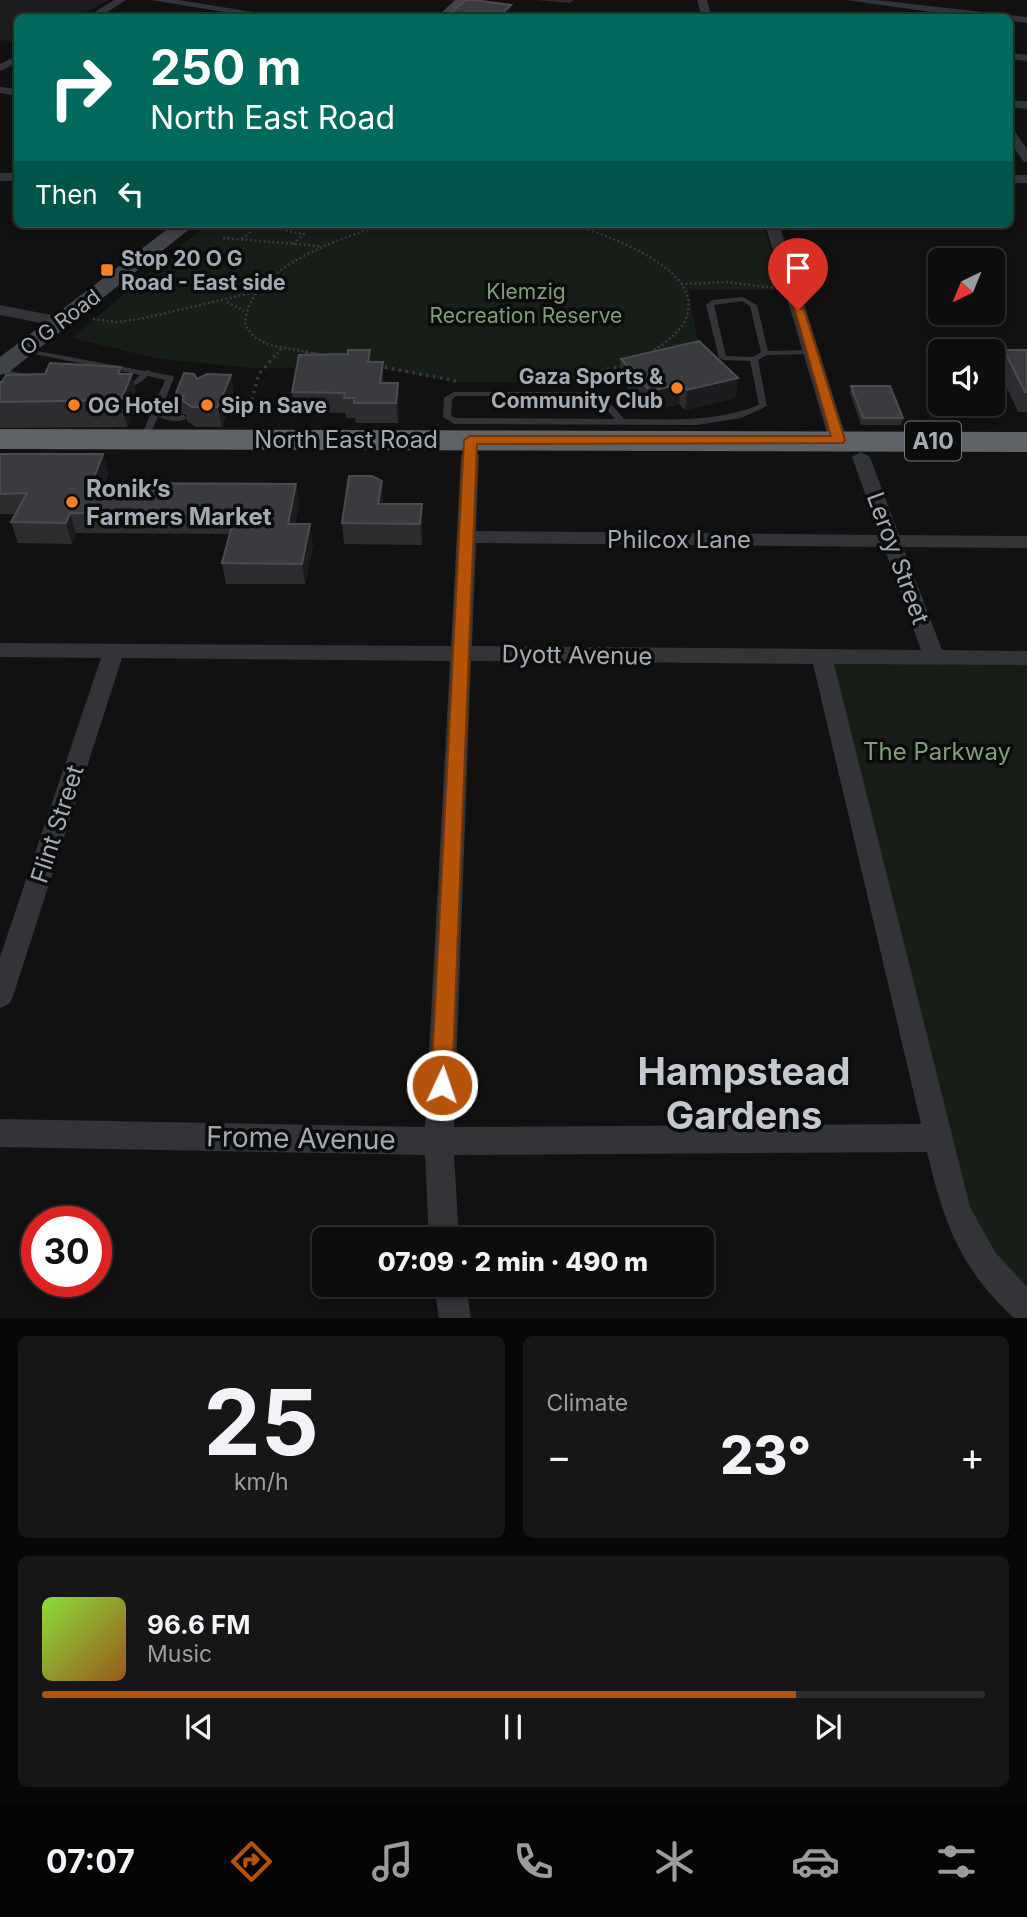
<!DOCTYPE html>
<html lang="en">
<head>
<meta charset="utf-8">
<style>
	:root { --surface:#0d0d0e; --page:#161617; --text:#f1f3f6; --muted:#9a9c9e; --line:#2d2d2e; --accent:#b45309 }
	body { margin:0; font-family:Inter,sans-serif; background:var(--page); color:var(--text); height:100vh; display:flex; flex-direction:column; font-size:26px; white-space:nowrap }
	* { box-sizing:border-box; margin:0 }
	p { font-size:23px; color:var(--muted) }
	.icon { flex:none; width:38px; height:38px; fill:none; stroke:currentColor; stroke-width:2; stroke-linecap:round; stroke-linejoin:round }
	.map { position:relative; height:1318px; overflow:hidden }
	.details { display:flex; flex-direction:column; gap:18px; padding:18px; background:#070708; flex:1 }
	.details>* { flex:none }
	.top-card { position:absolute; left:14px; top:14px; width:999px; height:214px; border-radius:10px; box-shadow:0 4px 10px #0003,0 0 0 2px var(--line); background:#00695c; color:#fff; overflow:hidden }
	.needle { width:46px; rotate:223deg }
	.tools { position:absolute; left:928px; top:248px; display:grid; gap:14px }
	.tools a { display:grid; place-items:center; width:77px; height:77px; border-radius:10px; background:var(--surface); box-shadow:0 4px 10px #0003,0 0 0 2px var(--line); font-size:35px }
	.speed { position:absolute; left:21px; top:1206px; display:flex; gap:14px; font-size:35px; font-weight:700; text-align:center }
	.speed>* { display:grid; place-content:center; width:91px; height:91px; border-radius:50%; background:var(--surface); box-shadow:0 4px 10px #0003,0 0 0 2px var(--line); line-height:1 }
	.speed .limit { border:10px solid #d22; background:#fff; color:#111 }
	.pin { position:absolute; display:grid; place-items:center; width:60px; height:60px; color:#fff; margin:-72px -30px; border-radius:50% 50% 50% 0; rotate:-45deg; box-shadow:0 0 7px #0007 }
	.pin .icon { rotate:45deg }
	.me { position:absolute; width:77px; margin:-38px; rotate:3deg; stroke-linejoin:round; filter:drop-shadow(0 0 5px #0008) }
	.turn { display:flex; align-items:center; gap:24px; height:147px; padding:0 21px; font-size:32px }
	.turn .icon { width:91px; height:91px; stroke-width:2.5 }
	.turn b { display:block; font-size:49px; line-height:60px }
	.then { display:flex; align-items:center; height:66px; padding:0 21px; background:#0003; gap:14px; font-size:26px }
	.big { font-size:52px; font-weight:800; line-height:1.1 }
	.details .card { flex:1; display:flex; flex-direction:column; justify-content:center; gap:10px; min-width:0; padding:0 24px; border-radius:10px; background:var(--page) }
	.details .dial { align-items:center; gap:0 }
	.dial b { font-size:91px; line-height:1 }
	.song { display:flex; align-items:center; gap:21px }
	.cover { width:84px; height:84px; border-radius:10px; background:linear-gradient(135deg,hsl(90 70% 55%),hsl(30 70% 35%)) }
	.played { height:7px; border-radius:4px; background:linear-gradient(90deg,var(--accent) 80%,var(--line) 80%) }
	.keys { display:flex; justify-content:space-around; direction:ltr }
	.heat { display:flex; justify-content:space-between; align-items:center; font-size:38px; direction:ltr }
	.details .tiles { flex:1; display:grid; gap:18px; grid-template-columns:1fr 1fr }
	.card:last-child { grid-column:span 2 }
	.trip { position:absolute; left:312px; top:1227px; width:402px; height:70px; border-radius:10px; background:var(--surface); box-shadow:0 4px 10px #0003,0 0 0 2px var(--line); font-weight:800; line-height:70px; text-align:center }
	.dock { display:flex; height:112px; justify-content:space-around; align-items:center; background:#050506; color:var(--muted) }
	.dock .icon { width:49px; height:49px }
	.dock .current { color:var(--accent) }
	.dock b { font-size:32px; color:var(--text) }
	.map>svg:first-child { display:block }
	.built { fill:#1d1d1f }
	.green { fill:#171d17 }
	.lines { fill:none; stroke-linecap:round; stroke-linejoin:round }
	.path-far1 { stroke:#383b3e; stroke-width:2.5; stroke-dasharray:2 2.5; stroke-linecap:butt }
	.path { stroke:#383b3e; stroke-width:3.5; stroke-dasharray:2.5 4.5; stroke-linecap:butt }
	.lane { fill:#323437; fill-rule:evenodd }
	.street { fill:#323437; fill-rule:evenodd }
	.secondary { fill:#404347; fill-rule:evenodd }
	.highway { fill:#5e6368; fill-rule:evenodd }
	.wall { fill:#2d2d30 }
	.shaded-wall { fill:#1c1c1e }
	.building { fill:#393b3e; stroke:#4a4c50; stroke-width:2 }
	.route { fill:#b45309; stroke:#753606; stroke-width:2 }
	.poi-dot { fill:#f58126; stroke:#0c0c0d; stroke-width:2.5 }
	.labels { text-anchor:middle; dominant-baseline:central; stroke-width:7; stroke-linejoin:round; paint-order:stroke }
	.far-poi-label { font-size:21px; font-weight:bold; fill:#a2abb3; stroke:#0c0c0d; text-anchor:start }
	.far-park-label { font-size:21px; fill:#7e9f78; stroke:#0c0c0d }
	.far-street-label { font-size:21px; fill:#a2abb3; stroke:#0c0c0d }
	.shield { fill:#0c0c0d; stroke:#757b81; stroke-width:2 }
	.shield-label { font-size:23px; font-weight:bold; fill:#a2abb3 }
	.street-label { font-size:24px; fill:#a2abb3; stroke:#0c0c0d }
	.poi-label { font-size:24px; font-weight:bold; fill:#a2abb3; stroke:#0c0c0d; text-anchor:start }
	.park-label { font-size:24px; fill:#7e9f78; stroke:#0c0c0d }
	.near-street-label { font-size:28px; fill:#a2abb3; stroke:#0c0c0d }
	.near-district-label { font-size:38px; font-weight:bold; fill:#c3c9cf; stroke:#0c0c0d }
</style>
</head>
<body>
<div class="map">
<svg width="1027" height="1319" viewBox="0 0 1027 1319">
	<rect width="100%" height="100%" fill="#111112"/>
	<path class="built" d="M 0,0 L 109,0 L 75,17 L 18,18 L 17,42 L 0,40 Z"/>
	<path class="green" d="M 207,224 L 763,224 L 784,290 L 688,290 L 700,350 L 654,370 L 606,383 L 457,382 L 384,369 L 253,368 L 159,359 L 72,338 Z
		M 822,658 L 1027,659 L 1027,1300 L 955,1207 Z"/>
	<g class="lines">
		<path class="path-far1" d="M 571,224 C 603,234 698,266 688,312 C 684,331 664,343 649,354
			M 591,229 L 601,224
			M 223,238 L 319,246
			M 242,239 L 258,225 L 304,234 L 293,244
			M 681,284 L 726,282 L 774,288
			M 227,302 L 244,311
			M 93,319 L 117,322 L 140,319 L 256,292
			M 277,354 L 282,348
			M 317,354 L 269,345 L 254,337 L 245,325 C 246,269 342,237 387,224"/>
		<path class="path" d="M 305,352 L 322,355
			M 378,366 L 456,381
			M 566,379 L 625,365
			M 246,420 L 259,374 L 278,352"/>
		<path class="lane" d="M 204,224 L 229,224 C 224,228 209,228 204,224 Z
			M 743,297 L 757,305 L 768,351 L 811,350 L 815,352 L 811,354 L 767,355 L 758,360 L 767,406 L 741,418 L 697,425 L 454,424 L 443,417 L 444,398 L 454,392 L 593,392 L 604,396 L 624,419 C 672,419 713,423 759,405 L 750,361 L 723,360 L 719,358 L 706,305 L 712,300 ZM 742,301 L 750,306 L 761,352 L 753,357 L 726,356 L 714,305 ZM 456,396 L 592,396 L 598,400 L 615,419 L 456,418 L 451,416 L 452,399 Z
			M 21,348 L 145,371 L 148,370 L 152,372 L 173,376 L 174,378 L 160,412 L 173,416 L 183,415 L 187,418 C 178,424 168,420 158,417 L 147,441 L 141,441 L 140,439 L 165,380 L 148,376 C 140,384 127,391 116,385 L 117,383 L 134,381 L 140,375 L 24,352 L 21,352 Z
			M 0,369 L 31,375 L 32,377 L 28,379 L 0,373 Z"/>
		<path class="street" d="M 114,0 L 126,0 L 98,18 L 85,18 Z
			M 151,0 L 178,0 L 291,18 L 260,18 Z
			M 697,0 L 707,0 L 712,18 L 702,18 Z
			M 846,0 L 876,0 L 1027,17 L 1027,23 L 1010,21 L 1010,18 L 974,18 Z
			M 1010,53 L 1027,55 L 1027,61 L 1010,59 Z
			M 18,55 L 18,63 L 0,71 L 0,64 Z
			M 0,87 L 18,89 L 18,96 L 0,93 Z
			M 1010,101 L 1027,101 L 1027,109 L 1010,107 Z
			M 1010,129 L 1014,130 L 1027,149 L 1027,162 L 1023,161 L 1010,142 Z
			M 0,173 L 18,173 L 18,181 L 0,181 Z
			M 1010,175 L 1027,175 L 1027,183 L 1010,183 Z
			M 765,224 L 779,224 L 847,440 L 844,444 L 838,445 L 829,440 Z
			M 0,305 L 61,317 L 69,322 L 61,327 L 0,315 Z
			M 470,450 L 479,455 L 476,531 L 880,535 L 852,457 L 861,452 L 870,457 L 899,535 L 1027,536 L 1027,548 L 903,547 L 942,650 L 1027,651 L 1027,665 L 834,664 L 970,1207 L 995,1252 L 1027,1287 L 1027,1319 L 1015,1319 C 960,1269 944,1223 927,1152 L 454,1155 L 459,1239 L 429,1239 L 425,1155 L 0,1147 L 0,1119 L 425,1127 L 450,661 L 122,658 L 13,996 L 9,1004 L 0,1008 L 0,957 L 101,658 L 0,657 L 0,643 L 451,646 L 461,455 ZM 476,543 L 884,547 L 921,650 L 472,646 ZM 471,661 L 813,664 L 921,1124 L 454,1127 Z
			M 434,1284 L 466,1284 L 471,1319 L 439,1319 Z"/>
		<path class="secondary" d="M 455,0 L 470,0 L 452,18 L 436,18 Z
			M 174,224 L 196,224 L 8,373 L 0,375 L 0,357 Z"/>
		<path class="highway" d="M 0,429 L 1027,432 L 1027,452 L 0,449 Z"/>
	</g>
	<path class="wall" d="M 537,0 L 574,0 L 570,3 Z
		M 1004,350 L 1027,350 L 1027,412 L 1018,412 L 998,369 Z
		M 621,359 L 738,378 L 735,398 L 685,410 L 679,404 L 649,411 L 619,379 Z
		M 371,362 L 384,383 L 398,383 L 399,403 L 398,423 L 356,423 L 355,418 L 346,418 L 346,413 L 295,412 L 292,392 Z
		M 121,367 L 122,374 L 138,400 L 127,427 L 0,428 L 0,382 Z
		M 231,375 L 234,395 L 222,427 L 196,427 L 187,421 L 186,415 L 180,413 L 176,393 L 197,379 Z
		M 851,386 L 903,418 L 901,425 L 861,425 L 850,393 Z
		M 0,454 L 103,454 L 108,474 L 105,483 L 296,484 L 299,504 L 295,524 L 313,545 L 305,584 L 226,584 L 222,563 L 229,534 L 76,533 L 72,544 L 18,543 L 11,522 L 15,514 L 0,514 Z
		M 383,504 L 423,525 L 422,545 L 344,544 L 342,523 Z"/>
	<path class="shaded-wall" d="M 511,5 L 511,18 L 497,18 Z
		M 383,362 L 384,382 L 382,403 L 380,383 Z
		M 121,367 L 126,388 L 132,374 L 138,400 L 127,427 L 121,400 L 118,374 Z
		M 231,375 L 234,395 L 222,427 L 218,407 Z
		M 738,378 L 735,398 L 685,410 L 687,390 Z
		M 398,383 L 399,403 L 398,423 L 396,403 Z
		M 681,384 L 679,404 L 649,411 L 650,391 Z
		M 103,454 L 108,474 L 97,503 L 92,483 Z
		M 382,481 L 383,502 L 380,524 L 378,504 Z
		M 296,484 L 299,504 L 291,544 L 288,524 Z
		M 422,504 L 423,525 L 422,545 L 420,524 Z
		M 70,513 L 76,533 L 72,544 L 66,523 Z
		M 310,524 L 313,545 L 305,584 L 302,564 Z"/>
	<path class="building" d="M 466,0 L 474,0 L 511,5 L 497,18 L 449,18 L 447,16 Z
		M 699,341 L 738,378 L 687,390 L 681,384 L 650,391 L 621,359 Z
		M 348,350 L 370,350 L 368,362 L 383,362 L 380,383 L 398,383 L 396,403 L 354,403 L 354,398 L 344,398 L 345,393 L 292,392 L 299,355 L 348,354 Z
		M 1004,350 L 1027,350 L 1027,392 L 1025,392 Z
		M 50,363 L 121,367 L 118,374 L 132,374 L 121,400 L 0,402 L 0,382 L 2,382 L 6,375 L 45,374 Z
		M 184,373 L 194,374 L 197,379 L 207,374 L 231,375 L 218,407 L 192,407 L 183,401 L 184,396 L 176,393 Z
		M 851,386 L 890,386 L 903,418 L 863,418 Z
		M 0,454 L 103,454 L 92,483 L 296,484 L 288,524 L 310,524 L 302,564 L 222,563 L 235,514 L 70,513 L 66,523 L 11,522 L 27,493 L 0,494 Z
		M 349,476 L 372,476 L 382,481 L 378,504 L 422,504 L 420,524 L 342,523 Z"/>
	<path class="route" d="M 794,307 L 804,310 L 845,440 L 843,443 L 477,444 L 452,1085 L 449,1092 L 442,1095 L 434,1092 L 431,1085 L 464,440 L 470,436 L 831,436 Z"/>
	<g class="poi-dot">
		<rect x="100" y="263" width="14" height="14" rx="3.5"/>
		<circle cx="677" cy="388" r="7"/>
		<circle cx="74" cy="405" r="7"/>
		<circle cx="207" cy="405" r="7"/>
		<circle cx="72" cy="502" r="7"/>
	</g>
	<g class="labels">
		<g class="far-poi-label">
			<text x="121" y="258">Stop 20 O G<tspan x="121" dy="24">Road - East side</tspan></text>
			<text x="663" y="376" text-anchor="end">Gaza Sports &amp;<tspan x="663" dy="24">Community Club</tspan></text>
			<text x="88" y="405">OG Hotel</text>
			<text x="221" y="405">Sip n Save</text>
		</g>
		<g class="far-park-label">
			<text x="526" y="291">Klemzig<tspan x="526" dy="24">Recreation Reserve</tspan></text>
		</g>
		<g class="far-street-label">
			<text transform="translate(60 322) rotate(-37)">O G Road</text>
		</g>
		<rect class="shield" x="905" y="421.5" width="56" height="39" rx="5"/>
		<g class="shield-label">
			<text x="933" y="441">A10</text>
		</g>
		<g class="street-label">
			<text x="346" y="439">North East Road</text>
			<text x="679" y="539">Philcox Lane</text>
			<text transform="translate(898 558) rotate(70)">Leroy Street</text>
			<text transform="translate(577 655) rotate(1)">Dyott Avenue</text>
			<text transform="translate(57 824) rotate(-72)">Flint Street</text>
		</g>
		<g class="poi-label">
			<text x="86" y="488">Ronik’s<tspan x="86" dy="28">Farmers Market</tspan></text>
		</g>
		<g class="park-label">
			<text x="937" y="751">The Parkway</text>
		</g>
		<g class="near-street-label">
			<text transform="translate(301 1138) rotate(1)">Frome Avenue</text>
		</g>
		<g class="near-district-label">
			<text x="744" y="1071">Hampstead<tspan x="744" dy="44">Gardens</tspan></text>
		</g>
	</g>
</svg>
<div class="tools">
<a><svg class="needle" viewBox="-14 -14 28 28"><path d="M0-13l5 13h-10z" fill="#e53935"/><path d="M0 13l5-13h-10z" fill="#9a9c9e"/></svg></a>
<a><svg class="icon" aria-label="sound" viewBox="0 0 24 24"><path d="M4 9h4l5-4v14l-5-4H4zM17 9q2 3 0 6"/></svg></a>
</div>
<div class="speed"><div class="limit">30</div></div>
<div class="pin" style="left:798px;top:310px;background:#d93025"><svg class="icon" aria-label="arrive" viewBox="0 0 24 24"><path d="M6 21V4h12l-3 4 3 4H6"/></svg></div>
<svg class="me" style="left:442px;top:1085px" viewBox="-20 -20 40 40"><circle r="17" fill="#b45309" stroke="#fff" stroke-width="3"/><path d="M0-11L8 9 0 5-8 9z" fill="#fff"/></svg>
<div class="trip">07:09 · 2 min · 490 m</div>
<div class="top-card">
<div class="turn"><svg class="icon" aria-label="right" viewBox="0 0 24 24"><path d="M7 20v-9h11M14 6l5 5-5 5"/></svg><div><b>250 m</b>North East Road</div></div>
<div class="then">Then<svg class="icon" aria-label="left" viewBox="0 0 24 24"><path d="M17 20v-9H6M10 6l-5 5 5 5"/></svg></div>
</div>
</div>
<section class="details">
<div class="tiles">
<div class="card dial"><b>25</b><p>km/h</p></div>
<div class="card"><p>Climate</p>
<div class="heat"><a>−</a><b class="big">23°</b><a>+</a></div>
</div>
<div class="card">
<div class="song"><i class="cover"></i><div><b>96.6 FM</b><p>Music</p></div></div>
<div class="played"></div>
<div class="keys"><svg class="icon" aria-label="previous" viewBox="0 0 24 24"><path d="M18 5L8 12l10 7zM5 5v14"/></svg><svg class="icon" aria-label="pause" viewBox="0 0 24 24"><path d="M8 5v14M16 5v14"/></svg><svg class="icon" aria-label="next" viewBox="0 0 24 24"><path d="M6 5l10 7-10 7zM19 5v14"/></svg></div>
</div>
</div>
</section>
<nav class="dock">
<b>07:07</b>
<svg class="icon current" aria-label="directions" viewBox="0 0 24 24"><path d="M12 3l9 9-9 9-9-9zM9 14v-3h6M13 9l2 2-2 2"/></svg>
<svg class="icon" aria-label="music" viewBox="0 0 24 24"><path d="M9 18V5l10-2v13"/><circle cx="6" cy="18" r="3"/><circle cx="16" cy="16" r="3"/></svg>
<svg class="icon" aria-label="phone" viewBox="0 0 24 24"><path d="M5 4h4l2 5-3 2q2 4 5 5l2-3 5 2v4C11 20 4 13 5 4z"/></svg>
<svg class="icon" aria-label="climate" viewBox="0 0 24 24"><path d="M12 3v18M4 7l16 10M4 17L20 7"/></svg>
<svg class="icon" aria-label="car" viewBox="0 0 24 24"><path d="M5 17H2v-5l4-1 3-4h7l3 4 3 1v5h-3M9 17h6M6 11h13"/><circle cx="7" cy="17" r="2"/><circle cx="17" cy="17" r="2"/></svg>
<svg class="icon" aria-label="filters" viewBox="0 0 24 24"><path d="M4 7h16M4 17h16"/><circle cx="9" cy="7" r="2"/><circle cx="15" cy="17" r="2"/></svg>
</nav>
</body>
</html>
